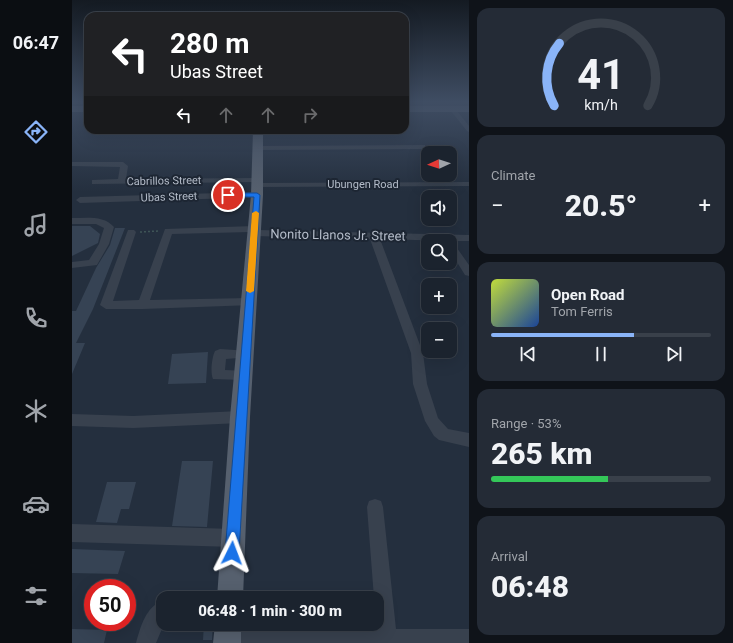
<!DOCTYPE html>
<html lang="en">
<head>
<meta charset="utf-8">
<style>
	:root { --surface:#1b232e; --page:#242b36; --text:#f1f3f6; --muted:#a0a4aa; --line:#39404a; --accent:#8ab4f8 }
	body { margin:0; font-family:Roboto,sans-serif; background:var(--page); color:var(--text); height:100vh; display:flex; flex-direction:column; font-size:15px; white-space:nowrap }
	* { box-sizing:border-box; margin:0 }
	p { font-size:13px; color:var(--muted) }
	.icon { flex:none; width:22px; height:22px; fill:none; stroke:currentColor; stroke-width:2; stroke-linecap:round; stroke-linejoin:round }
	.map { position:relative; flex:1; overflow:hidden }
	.details { display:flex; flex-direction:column; gap:8px; padding:8px; background:#0f1319; width:264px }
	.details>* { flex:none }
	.guide { position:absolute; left:12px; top:12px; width:325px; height:122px; border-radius:12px; box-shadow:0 4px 16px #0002,0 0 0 1px var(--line); background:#202124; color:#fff; overflow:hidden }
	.needle { width:26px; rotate:267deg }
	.controls { position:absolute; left:349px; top:146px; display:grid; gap:8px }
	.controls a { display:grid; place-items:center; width:36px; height:36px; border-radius:8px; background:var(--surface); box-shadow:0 4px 16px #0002,0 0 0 1px var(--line); font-size:20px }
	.speed { position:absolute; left:12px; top:579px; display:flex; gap:8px; font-size:20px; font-weight:700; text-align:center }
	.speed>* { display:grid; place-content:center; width:52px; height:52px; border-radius:50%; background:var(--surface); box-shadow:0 4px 16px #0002,0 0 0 1px var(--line); line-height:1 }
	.speed .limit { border:6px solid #d22; background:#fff; color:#111 }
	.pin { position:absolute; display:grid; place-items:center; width:34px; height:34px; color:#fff; margin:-17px; border:2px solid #fff; border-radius:50%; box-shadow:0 1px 4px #0007 }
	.me { position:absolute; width:44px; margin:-22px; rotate:3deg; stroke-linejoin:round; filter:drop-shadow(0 0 3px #0008) }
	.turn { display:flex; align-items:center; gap:14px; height:84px; padding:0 20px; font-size:18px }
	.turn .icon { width:52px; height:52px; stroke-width:2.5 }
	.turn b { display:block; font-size:28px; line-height:34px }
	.lanes { display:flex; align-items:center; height:38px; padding:0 20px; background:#0003; justify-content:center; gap:20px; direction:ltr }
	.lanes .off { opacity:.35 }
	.big { font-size:30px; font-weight:800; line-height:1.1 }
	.details .widget { flex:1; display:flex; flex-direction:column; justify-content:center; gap:6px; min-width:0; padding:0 14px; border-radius:12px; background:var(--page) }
	.details .dial { align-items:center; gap:0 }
	.dial svg { height:104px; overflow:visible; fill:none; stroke:var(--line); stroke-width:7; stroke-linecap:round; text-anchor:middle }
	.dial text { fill:var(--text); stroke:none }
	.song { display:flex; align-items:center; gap:12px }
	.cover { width:48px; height:48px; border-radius:6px; background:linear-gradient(135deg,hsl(70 70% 55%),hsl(220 70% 35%)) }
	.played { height:4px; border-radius:2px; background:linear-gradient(90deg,var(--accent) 65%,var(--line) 65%) }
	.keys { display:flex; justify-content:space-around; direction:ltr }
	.heat { display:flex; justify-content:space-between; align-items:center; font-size:22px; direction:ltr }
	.charge { height:6px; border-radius:3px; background:linear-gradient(90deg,#34c759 53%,var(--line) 0) }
	.trip { position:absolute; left:84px; top:591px; width:228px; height:40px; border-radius:12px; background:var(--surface); box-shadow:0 4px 16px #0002,0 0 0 1px var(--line); font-weight:800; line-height:40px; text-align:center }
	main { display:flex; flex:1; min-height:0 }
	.dock { display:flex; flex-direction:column; width:72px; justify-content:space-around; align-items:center; background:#0b0e12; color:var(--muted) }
	.dock .icon { width:28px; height:28px }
	.dock .active { color:var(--accent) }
	.dock b { font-size:18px; color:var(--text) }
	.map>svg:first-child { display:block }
	.building { fill:#364354 }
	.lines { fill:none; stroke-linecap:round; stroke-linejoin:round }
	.path { stroke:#3f5557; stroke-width:1.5; stroke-dasharray:2 2; stroke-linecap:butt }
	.minor { fill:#38414e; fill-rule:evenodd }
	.major { fill:#56606e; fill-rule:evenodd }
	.route { fill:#1a73e8; stroke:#114b97 }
	.slow { fill:#f59e0b }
	.labels { text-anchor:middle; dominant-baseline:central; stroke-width:4; stroke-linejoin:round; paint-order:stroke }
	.far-street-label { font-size:11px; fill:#b4bcc9; stroke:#1d2633 }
	.street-label { font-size:13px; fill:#b4bcc9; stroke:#1d2633 }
</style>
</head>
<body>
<main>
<nav class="dock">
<b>06:47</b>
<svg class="icon active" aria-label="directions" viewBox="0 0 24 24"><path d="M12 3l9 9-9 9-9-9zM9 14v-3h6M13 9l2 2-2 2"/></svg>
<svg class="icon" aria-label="music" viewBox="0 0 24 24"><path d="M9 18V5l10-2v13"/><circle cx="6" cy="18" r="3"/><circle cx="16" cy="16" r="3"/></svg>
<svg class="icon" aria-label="phone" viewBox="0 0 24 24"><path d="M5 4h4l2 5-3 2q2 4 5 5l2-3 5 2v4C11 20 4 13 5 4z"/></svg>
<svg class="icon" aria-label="climate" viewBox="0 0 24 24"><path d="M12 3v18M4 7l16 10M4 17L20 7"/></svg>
<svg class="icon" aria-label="car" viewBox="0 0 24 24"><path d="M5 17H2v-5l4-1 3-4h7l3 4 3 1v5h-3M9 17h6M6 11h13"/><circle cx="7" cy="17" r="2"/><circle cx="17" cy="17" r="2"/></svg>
<svg class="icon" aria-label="filters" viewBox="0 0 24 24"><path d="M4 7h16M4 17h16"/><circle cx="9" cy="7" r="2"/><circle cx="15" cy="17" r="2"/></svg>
</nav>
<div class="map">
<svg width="397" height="643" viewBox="0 0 397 643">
	<rect width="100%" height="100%" fill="#242f3e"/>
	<path class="building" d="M 0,226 L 18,226 L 28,234 L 26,243 L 0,256 Z
		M 43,228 L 53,228 L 21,309 L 4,343 L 13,343 L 0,374 L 0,311 L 4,311 L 24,268 L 38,245 Z
		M 136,352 L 134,383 L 96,384 L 100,354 Z
		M 110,461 L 141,461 L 135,527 L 100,526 Z
		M 35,482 L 64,482 L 57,509 L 49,509 L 45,523 L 24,522 Z
		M 0,549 L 53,551 L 46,574 L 0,573 Z
		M 132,624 L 141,624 L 140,640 L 131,640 Z
		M 0,629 L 35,630 L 32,643 L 0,643 Z"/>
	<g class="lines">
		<path class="path" d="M 68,232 L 87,231"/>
		<path class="minor" d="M 0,102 L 16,102 L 16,104 L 0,104 Z
			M 333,102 L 397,102 L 397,106 L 381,106 L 397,126 L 397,132 L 395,131 L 375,106 L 333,106 Z
			M 326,130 L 333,130 L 333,131 L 330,133 Z
			M 353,145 L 353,149 L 350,149 L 186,150 L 182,148 L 186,146 Z
			M 0,162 L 51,162 L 56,166 L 54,179 L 186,178 L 190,180 L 186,182 L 23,184 L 20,184 L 20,180 L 46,179 L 48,167 L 0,166 Z
			M 397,182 L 397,186 L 186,187 L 182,185 L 186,183 Z
			M 185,192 L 189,195 L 188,197 L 8,203 L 4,200 L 8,197 Z
			M 0,218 C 14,218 32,215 42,227 L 37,244 L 25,265 L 0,268 L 0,262 L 17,260 L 27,244 L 32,228 L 24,224 L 0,224 Z
			M 182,226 L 185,227 L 186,230 L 397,235 L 397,241 L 380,241 L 397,265 L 397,276 L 393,275 L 378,251 L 378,241 L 308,239 L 351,353 L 355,384 L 366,418 L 376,429 L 397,433 L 397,447 L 367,440 L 362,436 L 353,421 L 341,384 L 339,353 L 298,239 L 182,236 L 179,235 L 178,232 L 100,234 L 78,300 L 177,298 L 183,302 L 181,305 L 71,309 L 34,309 L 28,305 L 56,230 L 62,230 L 64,232 L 41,301 L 67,300 L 93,229 Z
			M 148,349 L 178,351 L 179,354 L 178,357 L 154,359 L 153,370 L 177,371 L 179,375 L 177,379 L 172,380 L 141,379 C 138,372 140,357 143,351 Z
			M 168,411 L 173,413 L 175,417 L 173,421 L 168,423 L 61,428 L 0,426 L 0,414 L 61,416 Z
			M 303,499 L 309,501 L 311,507 L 324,629 L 397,629 L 397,643 L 146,643 L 145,640 L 148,633 L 155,630 L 304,629 L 305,598 L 302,598 L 295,507 L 297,501 Z
			M 0,524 L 161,529 L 167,532 L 170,538 L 167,544 L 161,547 L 0,542 Z
			M 91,600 L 92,624 L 84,643 L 64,643 C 69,626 73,608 91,600 Z"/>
		<path class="major" d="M 0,106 L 16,106 L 16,112 L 0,112 Z
			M 333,106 L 397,106 L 397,112 L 333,112 Z
			M 181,130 L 191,130 L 191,195 L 178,417 L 171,598 L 145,598 L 158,417 L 179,195 Z
			M 143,624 L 169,624 L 169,643 L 141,643 Z"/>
	</g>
	<linearGradient id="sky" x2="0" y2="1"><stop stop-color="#141a22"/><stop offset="0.53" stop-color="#3f4d63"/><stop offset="1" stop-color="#3f4d63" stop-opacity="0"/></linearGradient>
	<rect width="397" height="192" fill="url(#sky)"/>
	<path class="route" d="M 156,193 L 185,193 L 188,195 L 167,553 L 165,558 L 160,560 L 155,558 L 153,553 L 182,197 L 154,197 L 153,195 Z"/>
	<path class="slow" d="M 184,211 L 187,213 L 182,291 L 178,293 L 174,291 L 180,213 Z"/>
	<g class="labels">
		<g class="far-street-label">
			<text transform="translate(92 181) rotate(-1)">Cabrillos Street</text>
			<text x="291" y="184">Ubungen Road</text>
			<text transform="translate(97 197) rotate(-2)">Ubas Street</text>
		</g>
		<g class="street-label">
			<text transform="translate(266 235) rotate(1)">Nonito Llanos Jr. Street</text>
		</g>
	</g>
</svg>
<div class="controls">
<a><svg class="needle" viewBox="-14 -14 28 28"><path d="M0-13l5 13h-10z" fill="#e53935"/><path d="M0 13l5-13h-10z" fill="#a0a4aa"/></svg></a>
<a><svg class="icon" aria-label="sound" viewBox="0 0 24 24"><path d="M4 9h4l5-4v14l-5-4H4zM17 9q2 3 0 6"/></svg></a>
<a><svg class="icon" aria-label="search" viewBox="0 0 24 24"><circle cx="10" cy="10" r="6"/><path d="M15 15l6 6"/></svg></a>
<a>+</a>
<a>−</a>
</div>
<div class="speed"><div class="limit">50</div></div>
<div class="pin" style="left:156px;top:195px;background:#d93025"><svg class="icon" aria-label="arrive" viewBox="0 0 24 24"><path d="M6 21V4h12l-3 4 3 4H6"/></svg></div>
<svg class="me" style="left:160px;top:553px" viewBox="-20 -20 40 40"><path d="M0-17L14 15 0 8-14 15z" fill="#1a73e8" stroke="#fff" stroke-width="4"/></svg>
<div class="trip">06:48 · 1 min · 300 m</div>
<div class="guide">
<div class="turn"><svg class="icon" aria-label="left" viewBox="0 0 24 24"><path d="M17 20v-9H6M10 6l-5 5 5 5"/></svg><div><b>280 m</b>Ubas Street</div></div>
<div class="lanes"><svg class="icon" aria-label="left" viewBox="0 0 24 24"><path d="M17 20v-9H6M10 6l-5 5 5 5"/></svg><svg class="icon off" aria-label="ahead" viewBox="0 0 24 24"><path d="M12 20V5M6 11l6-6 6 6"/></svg><svg class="icon off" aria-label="ahead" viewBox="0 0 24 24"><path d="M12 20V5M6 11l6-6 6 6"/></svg><svg class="icon off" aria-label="right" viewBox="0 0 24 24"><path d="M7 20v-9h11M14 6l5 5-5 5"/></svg></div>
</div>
</div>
<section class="details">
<div class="widget dial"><svg viewBox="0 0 100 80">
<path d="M14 69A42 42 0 1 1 86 69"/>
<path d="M14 69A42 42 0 0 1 18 21" stroke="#8ab4f8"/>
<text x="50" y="56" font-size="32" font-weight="700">41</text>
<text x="50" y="72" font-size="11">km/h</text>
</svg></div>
<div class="widget"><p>Climate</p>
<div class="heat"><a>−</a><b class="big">20.5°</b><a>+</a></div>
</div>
<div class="widget">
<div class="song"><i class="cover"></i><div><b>Open Road</b><p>Tom Ferris</p></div></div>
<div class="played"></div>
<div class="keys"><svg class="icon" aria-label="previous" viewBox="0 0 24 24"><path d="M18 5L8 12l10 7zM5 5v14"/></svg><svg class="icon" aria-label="pause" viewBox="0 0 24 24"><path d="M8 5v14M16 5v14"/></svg><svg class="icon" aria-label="next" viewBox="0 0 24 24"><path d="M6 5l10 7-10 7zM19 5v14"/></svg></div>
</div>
<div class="widget"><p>Range · 53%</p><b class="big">265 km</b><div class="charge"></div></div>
<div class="widget"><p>Arrival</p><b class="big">06:48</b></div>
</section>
</main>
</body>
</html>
